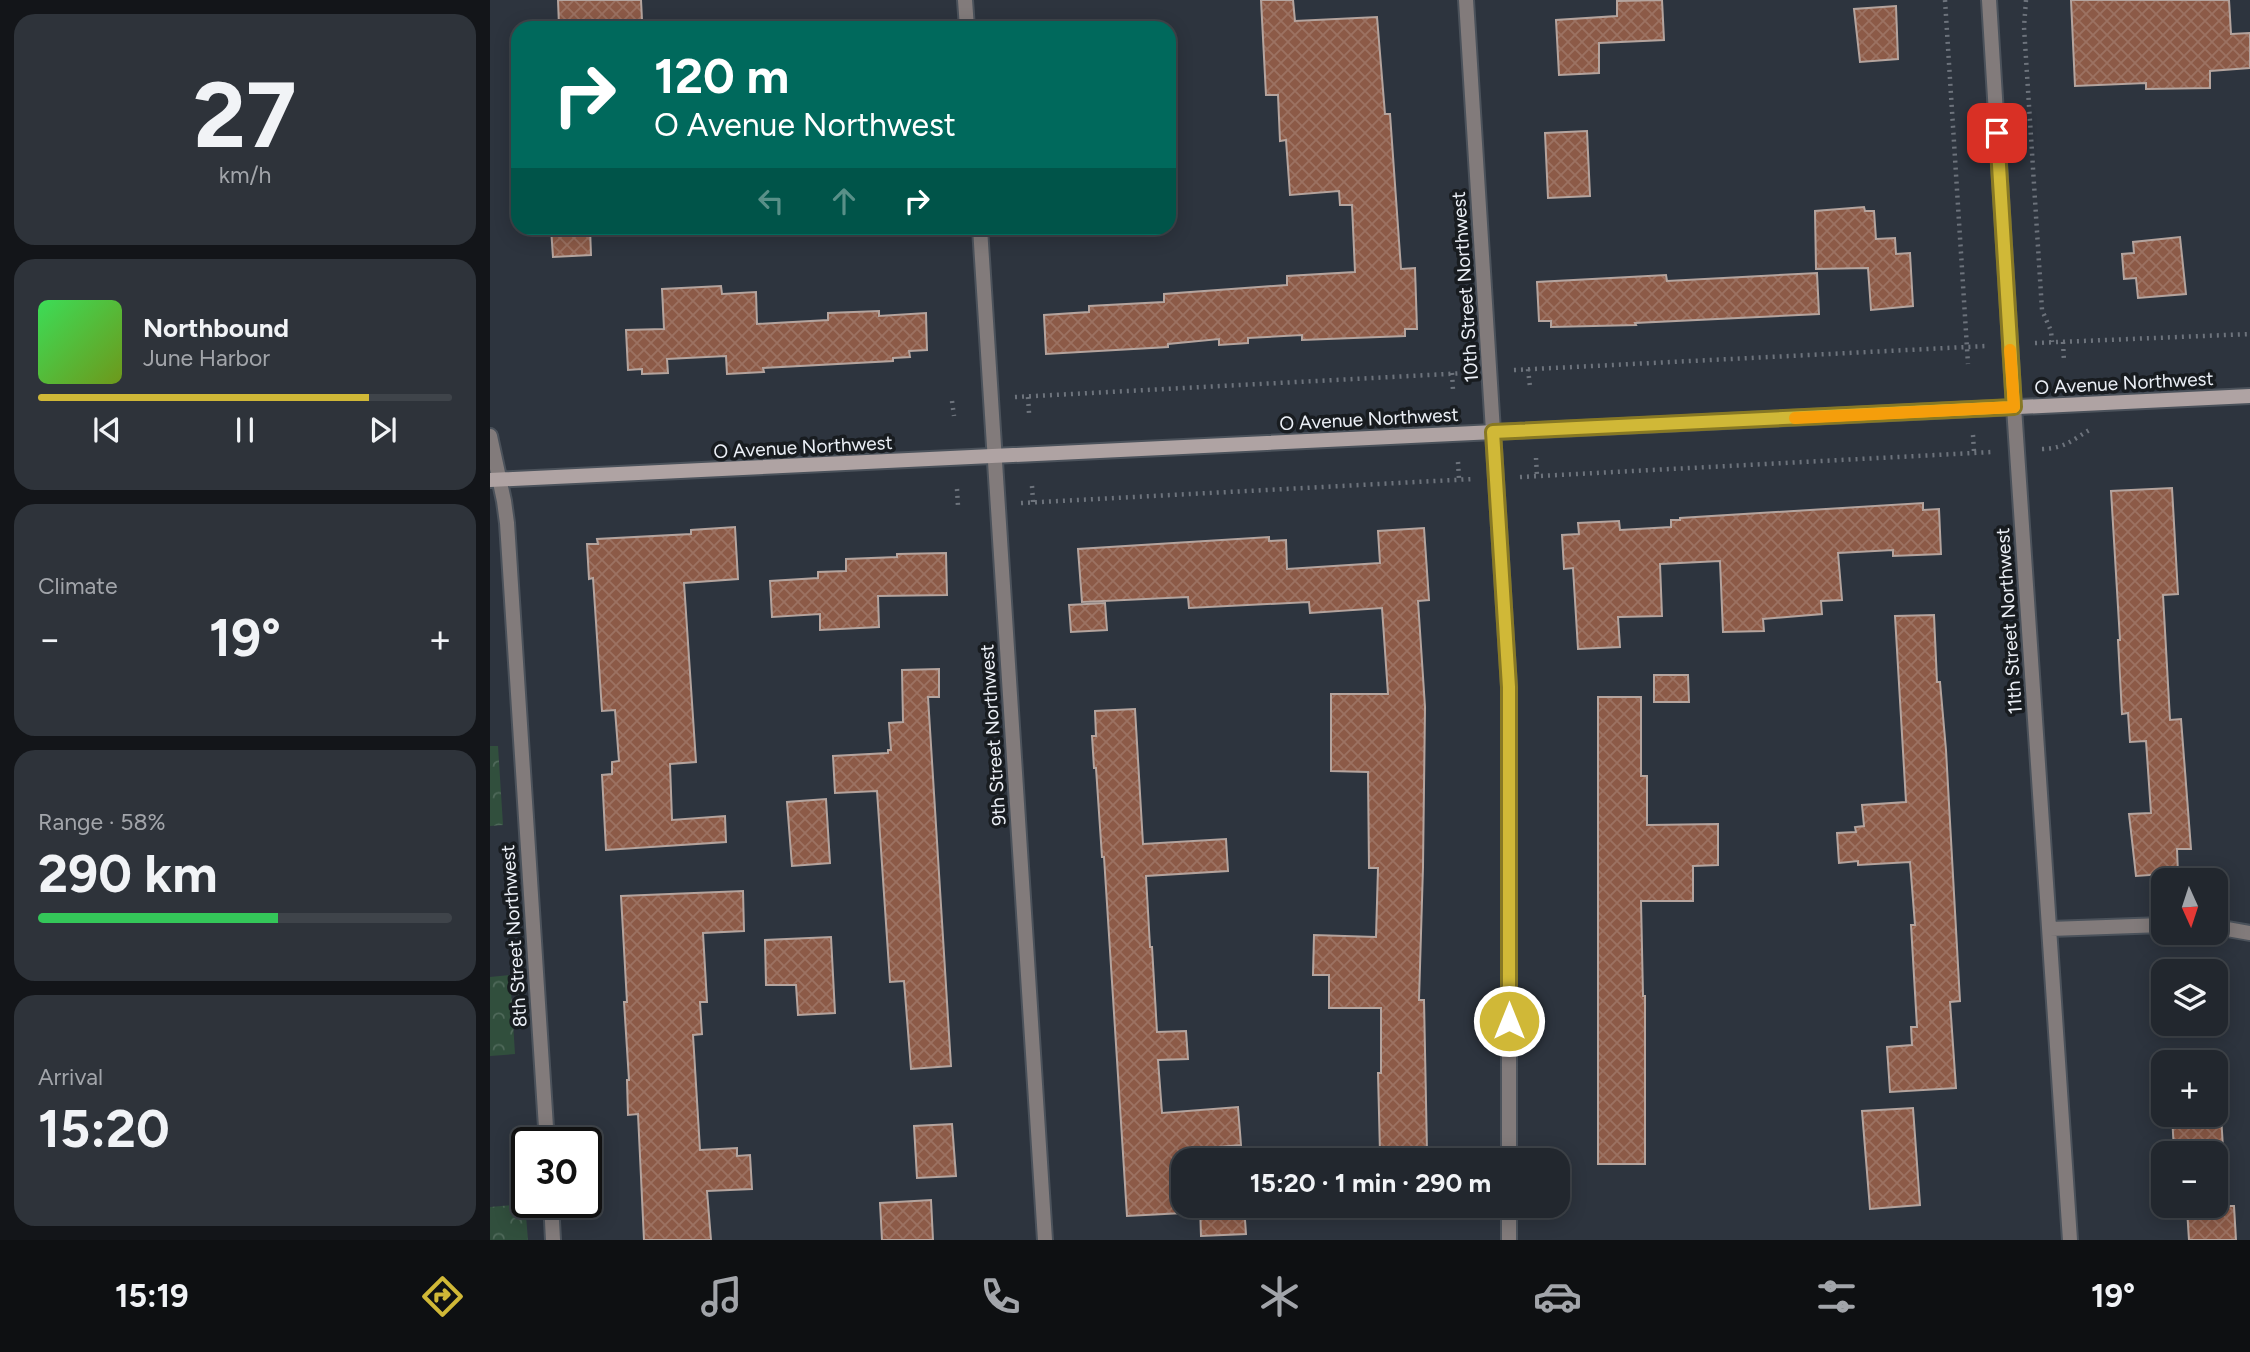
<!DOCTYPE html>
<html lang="en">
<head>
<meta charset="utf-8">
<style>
	:root { --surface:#22272e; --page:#2e333a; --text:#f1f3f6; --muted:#a2a5aa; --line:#3f444a; --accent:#d0b837 }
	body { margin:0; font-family:Figtree,sans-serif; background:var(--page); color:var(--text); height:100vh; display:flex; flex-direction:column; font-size:26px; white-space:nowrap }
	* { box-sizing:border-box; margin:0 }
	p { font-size:23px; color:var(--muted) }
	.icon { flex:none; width:38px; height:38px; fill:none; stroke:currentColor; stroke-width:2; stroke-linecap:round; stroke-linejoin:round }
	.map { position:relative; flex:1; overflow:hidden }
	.drawer { display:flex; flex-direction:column; gap:14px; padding:14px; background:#131519; width:490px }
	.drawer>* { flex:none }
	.top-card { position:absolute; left:21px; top:21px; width:665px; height:214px; border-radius:21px; box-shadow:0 4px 18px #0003,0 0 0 2px var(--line); background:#00695c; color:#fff; overflow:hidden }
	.needle { width:46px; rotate:177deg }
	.controls { position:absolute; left:1661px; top:868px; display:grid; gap:14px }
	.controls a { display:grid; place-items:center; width:77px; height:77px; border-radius:14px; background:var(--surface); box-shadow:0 4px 18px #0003,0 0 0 2px var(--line); font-size:35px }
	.speed { position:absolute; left:21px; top:1127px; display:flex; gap:14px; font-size:35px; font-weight:700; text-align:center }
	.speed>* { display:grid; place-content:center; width:91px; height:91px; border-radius:50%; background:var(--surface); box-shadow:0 4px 18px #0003,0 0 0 2px var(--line); line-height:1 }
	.speed .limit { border:4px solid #111; border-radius:10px; background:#fff; color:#111 }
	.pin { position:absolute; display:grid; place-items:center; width:60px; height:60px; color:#fff; margin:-30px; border-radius:14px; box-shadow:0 4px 10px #0006 }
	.me { position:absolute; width:77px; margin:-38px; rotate:0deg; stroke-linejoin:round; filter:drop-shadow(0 0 5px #0008) }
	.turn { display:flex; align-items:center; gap:24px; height:147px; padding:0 28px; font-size:32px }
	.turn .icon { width:91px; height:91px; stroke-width:2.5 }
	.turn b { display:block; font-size:49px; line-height:60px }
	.lanes { display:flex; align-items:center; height:66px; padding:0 28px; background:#0003; justify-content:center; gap:35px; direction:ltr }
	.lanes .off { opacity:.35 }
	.big { font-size:52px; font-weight:700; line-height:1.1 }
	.drawer .widget { flex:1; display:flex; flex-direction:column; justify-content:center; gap:10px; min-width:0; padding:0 24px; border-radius:21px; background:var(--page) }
	.drawer .dial { align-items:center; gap:0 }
	.dial b { font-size:91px; line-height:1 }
	.song { display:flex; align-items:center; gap:21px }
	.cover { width:84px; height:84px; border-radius:10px; background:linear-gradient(135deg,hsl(130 70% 55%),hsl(80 70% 35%)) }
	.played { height:7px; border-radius:4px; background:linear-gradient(90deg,var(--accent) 80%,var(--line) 80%) }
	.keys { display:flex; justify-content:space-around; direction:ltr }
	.heat { display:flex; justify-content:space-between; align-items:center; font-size:38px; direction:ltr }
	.charge { height:10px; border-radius:5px; background:linear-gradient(90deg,#34c759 58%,var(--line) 0) }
	.trip { position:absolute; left:681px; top:1148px; width:399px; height:70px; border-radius:21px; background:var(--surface); box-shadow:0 4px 18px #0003,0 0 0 2px var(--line); font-weight:700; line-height:70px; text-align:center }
	.tabs { display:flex; height:112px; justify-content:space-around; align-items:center; background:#0e1012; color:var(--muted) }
	.tabs .icon { width:49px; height:49px }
	.tabs .on { color:var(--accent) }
	.tabs b { font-size:32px; color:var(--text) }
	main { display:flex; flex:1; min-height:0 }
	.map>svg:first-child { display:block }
	.park { fill:url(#park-crowns) }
	.building { fill:url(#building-cross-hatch); stroke:#b4a49e; stroke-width:2 }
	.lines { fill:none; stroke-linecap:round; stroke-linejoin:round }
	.street-casing { stroke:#4b525b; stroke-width:18 }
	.secondary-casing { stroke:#4b525b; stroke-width:18 }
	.path { stroke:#6d737c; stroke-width:4.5; stroke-dasharray:2 5; stroke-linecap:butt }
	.street { stroke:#827b7b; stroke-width:14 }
	.secondary { stroke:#afa3a3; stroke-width:14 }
	.route-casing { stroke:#877824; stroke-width:18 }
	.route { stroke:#d0b837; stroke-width:12 }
	.slow { stroke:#f59e0b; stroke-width:12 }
	.labels { text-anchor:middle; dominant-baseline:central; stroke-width:7; stroke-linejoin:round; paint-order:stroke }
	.street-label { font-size:19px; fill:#ebeff6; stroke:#181c20 }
</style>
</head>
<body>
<main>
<section class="drawer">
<div class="widget dial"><b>27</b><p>km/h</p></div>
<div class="widget">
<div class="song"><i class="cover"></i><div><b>Northbound</b><p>June Harbor</p></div></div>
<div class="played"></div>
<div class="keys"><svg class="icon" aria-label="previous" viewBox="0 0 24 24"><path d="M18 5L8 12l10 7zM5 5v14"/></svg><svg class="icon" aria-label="pause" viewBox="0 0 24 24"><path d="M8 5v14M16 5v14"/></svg><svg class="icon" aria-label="next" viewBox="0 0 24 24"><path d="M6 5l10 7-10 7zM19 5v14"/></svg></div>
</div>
<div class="widget"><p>Climate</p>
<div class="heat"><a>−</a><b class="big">19°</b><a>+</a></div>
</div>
<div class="widget"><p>Range · 58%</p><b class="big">290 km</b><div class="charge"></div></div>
<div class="widget"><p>Arrival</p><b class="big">15:20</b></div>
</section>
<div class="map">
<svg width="1760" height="1240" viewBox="0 0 1760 1240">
	<defs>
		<pattern id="park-crowns" width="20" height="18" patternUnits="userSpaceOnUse" patternTransform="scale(1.75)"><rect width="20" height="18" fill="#314f3d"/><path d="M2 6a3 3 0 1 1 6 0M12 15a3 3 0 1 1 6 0" fill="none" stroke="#4f695a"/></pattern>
		<pattern id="building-cross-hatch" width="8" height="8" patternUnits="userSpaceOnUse" patternTransform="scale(1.75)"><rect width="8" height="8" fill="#8c5a47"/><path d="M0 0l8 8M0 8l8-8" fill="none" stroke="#9c7262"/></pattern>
	</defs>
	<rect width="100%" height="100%" fill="#2d343e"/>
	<path class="park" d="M 0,746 L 8,746 L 13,825 L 0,826 Z
		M 20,975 L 25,1054 L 0,1056 L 0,977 Z
		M 35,1204 L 38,1240 L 0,1240 L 0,1207 Z"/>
	<path class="building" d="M 68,0 L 151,0 L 152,20 L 69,26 Z
		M 771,0 L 803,0 L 805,21 L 887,17 L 895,114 L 900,114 L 911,269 L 925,268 L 927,329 L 915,329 L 915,336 L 812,340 L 812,335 L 758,338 L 758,343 L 729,345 L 729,339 L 678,344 L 678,347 L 556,354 L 554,315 L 599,312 L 599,306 L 674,302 L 674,294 L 797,285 L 797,276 L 865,272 L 862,205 L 850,205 L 849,191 L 800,195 L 796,140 L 790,141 L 788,95 L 776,95 Z
		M 1172,0 L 1174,40 L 1109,43 L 1109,73 L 1069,75 L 1066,20 L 1127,16 L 1127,1 Z
		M 1581,0 L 1739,0 L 1741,34 L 1760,33 L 1760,68 L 1720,71 L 1720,88 L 1656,89 L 1656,83 L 1585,86 Z
		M 1406,6 L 1408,59 L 1370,62 L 1364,9 Z
		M 1097,131 L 1100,196 L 1058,198 L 1055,133 Z
		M 1374,207 L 1375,211 L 1384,211 L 1386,239 L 1405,238 L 1406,254 L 1420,253 L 1423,306 L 1381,310 L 1378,268 L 1326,269 L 1325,211 Z
		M 61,228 L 100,228 L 101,255 L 63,257 Z
		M 1690,237 L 1696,294 L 1648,298 L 1646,278 L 1634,279 L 1632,254 L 1644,253 L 1643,242 Z
		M 1327,273 L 1329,314 L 1145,323 L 1146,325 L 1061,327 L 1061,321 L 1049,321 L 1047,282 L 1176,275 L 1177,281 Z
		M 231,286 L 232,294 L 266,292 L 267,324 L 338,320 L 338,313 L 389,311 L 389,316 L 436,313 L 437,350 L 419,351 L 420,357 L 403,358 L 403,361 L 273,368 L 274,372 L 237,374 L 236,356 L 177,359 L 178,373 L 152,374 L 152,369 L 138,370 L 136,330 L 174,329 L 172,289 Z
		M 1682,488 L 1688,594 L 1673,595 L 1680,720 L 1691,719 L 1701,849 L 1687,849 L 1688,873 L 1646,876 L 1639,814 L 1661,813 L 1656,741 L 1640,742 L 1638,713 L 1632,714 L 1628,640 L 1630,640 L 1621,491 Z
		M 1433,503 L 1433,510 L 1449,509 L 1451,554 L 1403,556 L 1403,550 L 1348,553 L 1352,600 L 1331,601 L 1332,614 L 1273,619 L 1274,631 L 1233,632 L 1230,561 L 1170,564 L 1172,616 L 1128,617 L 1130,647 L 1088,649 L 1083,568 L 1074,569 L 1072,535 L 1089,534 L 1088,523 L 1129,521 L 1130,530 L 1181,527 L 1181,520 L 1190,520 L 1190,518 Z
		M 245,527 L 248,579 L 194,583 L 206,762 L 180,764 L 182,820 L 235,816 L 236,842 L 116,850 L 112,775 L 122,774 L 122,762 L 129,761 L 125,710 L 112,711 L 103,578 L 99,579 L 97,544 L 108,544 L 107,539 L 201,534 L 201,530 Z
		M 934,528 L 939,600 L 928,601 L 935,707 L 933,867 L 929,1000 L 934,1000 L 937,1152 L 890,1153 L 888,1073 L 891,1073 L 891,1008 L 839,1008 L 839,975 L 823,975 L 824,935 L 886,937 L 888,868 L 879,868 L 878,772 L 841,771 L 841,694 L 898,694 L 892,608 L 820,613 L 819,602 L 699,608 L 698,597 L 592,602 L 588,549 L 779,537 L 779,541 L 796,540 L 797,569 L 890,563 L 888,531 Z
		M 456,553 L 457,595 L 388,596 L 389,627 L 330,630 L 330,614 L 282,617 L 280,581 L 328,578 L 328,572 L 356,571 L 356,559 L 407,557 L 407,554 Z
		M 615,603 L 617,630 L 581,632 L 579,605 Z
		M 1444,615 L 1447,682 L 1450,682 L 1456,750 L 1470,1001 L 1460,1002 L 1466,1088 L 1400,1092 L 1397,1047 L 1422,1045 L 1421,1027 L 1427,1027 L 1421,925 L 1425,925 L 1420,862 L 1368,865 L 1368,861 L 1349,863 L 1347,833 L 1366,832 L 1365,827 L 1374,826 L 1372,805 L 1416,802 L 1405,616 Z
		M 449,669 L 449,697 L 438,697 L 461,1066 L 421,1069 L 414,981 L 400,982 L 387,791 L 345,793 L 343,756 L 398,753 L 398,750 L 401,750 L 399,723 L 413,722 L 412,670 Z
		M 1164,675 L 1198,675 L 1199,702 L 1164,702 Z
		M 1108,697 L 1151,697 L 1151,776 L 1157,776 L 1157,825 L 1228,824 L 1228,865 L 1203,866 L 1203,901 L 1151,901 L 1153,996 L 1155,996 L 1155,1164 L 1108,1164 Z
		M 645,709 L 653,844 L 736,839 L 738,871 L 656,876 L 660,947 L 662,947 L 667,1032 L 696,1031 L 698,1059 L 668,1060 L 672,1113 L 748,1107 L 751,1145 L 693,1150 L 693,1213 L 637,1216 L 614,857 L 612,857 L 606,768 L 604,768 L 602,736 L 606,736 L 605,711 Z
		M 336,799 L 340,863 L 302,866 L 297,802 Z
		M 253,891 L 254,931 L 213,933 L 217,1002 L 210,1002 L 212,1034 L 203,1035 L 210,1150 L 247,1148 L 247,1156 L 260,1155 L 262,1189 L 217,1191 L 221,1240 L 154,1240 L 148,1114 L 138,1115 L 137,1080 L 139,1080 L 134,1002 L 137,1002 L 131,896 Z
		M 341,937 L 345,1013 L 308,1015 L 306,985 L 276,985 L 275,940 Z
		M 1423,1108 L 1430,1205 L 1380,1209 L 1372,1111 Z
		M 1682,1115 L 1731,1115 L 1733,1148 L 1684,1151 Z
		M 462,1124 L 466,1176 L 427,1178 L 424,1126 Z
		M 441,1200 L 443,1240 L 392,1240 L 390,1203 Z
		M 710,1206 L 754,1206 L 756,1234 L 711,1236 Z
		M 1713,1206 L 1744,1206 L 1746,1240 L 1699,1240 L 1697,1209 Z"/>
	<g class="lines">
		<defs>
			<path id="street" d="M 475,0 L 477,28
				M 976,0 L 1019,687 L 1019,1160
				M 1499,0 L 1524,407 L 1580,1240
				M 490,228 L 555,1240
				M 0,436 L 14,501 L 17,523 L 57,1143
				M 1726,927 L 1760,933
				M 1560,929 L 1673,925
				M 61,1202 L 63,1240
				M 1019,1206 L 1019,1240"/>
			<path id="secondary" d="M 0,480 L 1760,396"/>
		</defs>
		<use href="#street" class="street-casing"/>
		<use href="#secondary" class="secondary-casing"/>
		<path class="path" d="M 1455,0 L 1478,364
			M 1536,0 L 1534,27 L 1552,310 L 1561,331 L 1562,342
			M 1573,342 L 1574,362
			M 1545,343 L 1760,334
			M 1038,369 L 1040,387
			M 1024,370 L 1496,346
			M 962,373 L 963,390
			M 525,397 L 976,373
			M 538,397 L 539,413
			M 462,401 L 464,416
			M 1483,435 L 1484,452
			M 1552,449 C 1576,448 1582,440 1601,429
			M 1046,458 L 1047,476
			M 968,462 L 969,479
			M 1030,477 L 1502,452
			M 542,486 L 543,502
			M 467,489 L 468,506
			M 531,503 L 983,479"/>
		<use href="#street" class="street"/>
		<use href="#secondary" class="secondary"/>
	</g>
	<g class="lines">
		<defs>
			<path id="route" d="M 1019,1021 L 1019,687 L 1003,432 L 1524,407 L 1507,133"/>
		</defs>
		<use href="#route" class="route-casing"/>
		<use href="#route" class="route"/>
		<path class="slow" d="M 1305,418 L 1524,407 L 1520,350"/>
	</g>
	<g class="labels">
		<g class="street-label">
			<text transform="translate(975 287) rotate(-94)">10th Street Northwest</text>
			<text transform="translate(1634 383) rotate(-3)">O Avenue Northwest</text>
			<text transform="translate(879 419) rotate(-3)">O Avenue Northwest</text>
			<text transform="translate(313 447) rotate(-3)">O Avenue Northwest</text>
			<text transform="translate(1519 621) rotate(-94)">11th Street Northwest</text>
			<text transform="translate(503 735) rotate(-94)">9th Street Northwest</text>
			<text transform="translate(24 936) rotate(-94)">8th Street Northwest</text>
		</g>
	</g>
</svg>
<div class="controls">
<a><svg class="needle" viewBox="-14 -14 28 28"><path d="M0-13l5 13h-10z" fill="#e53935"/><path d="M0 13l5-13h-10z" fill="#a2a5aa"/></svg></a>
<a><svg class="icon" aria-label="layers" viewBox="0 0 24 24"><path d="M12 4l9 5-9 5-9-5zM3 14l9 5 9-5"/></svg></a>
<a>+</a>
<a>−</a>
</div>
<div class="speed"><div class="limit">30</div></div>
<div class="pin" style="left:1507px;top:133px;background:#d93025"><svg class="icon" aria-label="arrive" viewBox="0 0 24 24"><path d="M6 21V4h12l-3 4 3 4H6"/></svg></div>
<svg class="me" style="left:1019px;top:1021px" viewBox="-20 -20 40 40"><circle r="17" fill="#d0b837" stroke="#fff" stroke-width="3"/><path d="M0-11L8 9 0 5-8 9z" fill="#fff"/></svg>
<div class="trip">15:20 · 1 min · 290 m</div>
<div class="top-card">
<div class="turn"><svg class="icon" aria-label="right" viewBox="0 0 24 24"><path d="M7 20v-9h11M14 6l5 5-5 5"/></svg><div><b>120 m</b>O Avenue Northwest</div></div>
<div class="lanes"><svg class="icon off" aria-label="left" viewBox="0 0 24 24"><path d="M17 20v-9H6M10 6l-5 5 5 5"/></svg><svg class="icon off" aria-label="ahead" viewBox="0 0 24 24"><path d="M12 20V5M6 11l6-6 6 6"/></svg><svg class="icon" aria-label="right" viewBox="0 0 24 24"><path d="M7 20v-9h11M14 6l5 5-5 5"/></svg></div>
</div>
</div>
</main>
<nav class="tabs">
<b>15:19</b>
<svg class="icon on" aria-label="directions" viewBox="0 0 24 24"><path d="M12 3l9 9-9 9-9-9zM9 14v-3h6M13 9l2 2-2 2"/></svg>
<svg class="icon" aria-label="music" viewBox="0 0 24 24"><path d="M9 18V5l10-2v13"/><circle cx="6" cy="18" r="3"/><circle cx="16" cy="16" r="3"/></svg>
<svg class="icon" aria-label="phone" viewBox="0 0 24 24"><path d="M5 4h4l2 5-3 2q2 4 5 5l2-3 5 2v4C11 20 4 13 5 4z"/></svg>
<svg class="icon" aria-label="climate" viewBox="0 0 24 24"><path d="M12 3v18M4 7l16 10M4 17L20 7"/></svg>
<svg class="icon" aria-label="car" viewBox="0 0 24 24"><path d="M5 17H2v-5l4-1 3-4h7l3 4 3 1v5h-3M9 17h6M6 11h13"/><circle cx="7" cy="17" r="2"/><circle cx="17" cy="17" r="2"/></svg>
<svg class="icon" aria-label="filters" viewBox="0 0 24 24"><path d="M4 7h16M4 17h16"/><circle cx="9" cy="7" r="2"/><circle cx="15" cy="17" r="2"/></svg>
<b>19°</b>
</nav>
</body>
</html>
